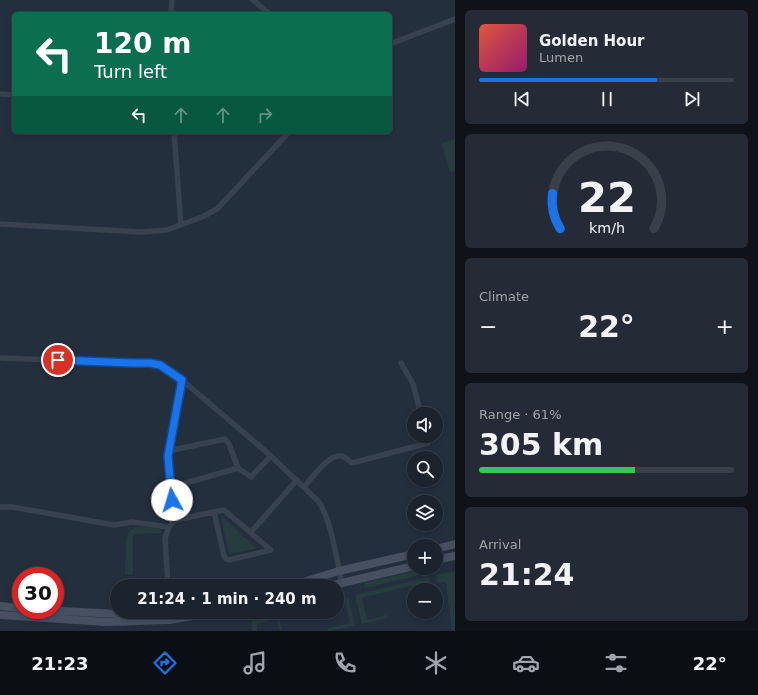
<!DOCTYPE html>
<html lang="en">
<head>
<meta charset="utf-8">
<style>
	:root { --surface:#1b232e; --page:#242b36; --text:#f1f3f6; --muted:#a0a4aa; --line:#39404a; --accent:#1a73e8 }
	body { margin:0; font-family:"DejaVu Sans",sans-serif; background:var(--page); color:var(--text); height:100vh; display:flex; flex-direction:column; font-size:15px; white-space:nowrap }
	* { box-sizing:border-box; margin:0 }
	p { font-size:13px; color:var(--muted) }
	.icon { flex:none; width:22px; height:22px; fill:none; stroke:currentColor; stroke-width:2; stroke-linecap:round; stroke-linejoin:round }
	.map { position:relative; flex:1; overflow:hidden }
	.details { display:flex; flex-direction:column; gap:10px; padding:10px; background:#0f1319; width:303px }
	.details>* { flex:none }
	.hud { position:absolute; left:12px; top:12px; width:380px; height:122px; border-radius:6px; box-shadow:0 2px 6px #0003,0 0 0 1px var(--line); background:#0b6e4f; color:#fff; overflow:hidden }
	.tools { position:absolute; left:407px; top:407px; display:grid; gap:8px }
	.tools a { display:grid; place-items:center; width:36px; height:36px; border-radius:50%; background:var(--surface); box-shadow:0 2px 6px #0003,0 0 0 1px var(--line); font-size:20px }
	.speed { position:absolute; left:12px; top:567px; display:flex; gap:8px; font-size:20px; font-weight:700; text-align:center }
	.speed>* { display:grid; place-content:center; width:52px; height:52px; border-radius:50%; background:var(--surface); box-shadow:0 2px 6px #0003,0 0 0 1px var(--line); line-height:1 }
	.speed .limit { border:6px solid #d22; background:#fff; color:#111 }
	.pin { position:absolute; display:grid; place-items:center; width:34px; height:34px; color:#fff; margin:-17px; border:2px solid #fff; border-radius:50%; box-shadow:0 1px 4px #0007 }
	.me { position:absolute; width:44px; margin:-22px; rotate:354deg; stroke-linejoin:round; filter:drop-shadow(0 0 3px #0008) }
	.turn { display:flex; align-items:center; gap:14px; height:84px; padding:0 16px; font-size:18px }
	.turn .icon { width:52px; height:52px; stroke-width:2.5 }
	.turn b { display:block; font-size:28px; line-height:34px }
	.lanes { display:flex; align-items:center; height:38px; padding:0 16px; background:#0003; justify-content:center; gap:20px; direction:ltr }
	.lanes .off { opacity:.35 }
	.big { font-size:30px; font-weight:700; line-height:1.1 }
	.details .card { flex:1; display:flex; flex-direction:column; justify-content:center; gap:6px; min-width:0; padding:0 14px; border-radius:6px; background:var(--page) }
	.details .dial { align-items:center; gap:0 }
	.dial svg { height:104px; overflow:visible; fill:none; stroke:var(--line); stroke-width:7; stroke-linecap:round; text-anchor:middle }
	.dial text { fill:var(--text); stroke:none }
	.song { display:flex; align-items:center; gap:12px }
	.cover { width:48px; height:48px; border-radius:6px; background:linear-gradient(135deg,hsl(10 70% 55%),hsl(320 70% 35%)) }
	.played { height:4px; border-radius:2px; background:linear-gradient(90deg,var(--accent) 70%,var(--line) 70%) }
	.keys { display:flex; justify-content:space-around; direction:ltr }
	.heat { display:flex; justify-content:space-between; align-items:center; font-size:22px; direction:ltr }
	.charge { height:6px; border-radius:3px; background:linear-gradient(90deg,#34c759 61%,var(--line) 0) }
	.trip { position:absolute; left:110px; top:579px; width:234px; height:40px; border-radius:20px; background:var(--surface); box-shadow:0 2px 6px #0003,0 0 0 1px var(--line); font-weight:700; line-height:40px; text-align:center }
	.tabs { display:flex; height:64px; justify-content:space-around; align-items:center; background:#0b0e12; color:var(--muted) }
	.tabs .icon { width:28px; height:28px }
	.tabs .active { color:var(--accent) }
	.tabs b { font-size:18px; color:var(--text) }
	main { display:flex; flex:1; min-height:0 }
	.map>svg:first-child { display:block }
	.green { fill:#263c3f }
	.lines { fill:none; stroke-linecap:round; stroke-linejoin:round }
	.minor { stroke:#38414e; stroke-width:5.5 }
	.secondary { stroke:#465061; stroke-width:8 }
	.route-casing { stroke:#114b97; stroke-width:10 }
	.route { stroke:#1a73e8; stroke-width:7 }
</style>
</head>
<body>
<main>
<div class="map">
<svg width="455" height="631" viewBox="0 0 455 631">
	<rect width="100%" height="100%" fill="#242f3e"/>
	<path class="green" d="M 455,139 L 455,171 L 450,172 L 441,143 Z
		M 221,516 L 222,516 L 256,548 L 229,554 Z
		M 140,527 L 160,529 L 162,533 L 133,534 L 133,572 L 132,575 L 125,574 L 126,540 L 129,531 L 134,528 Z
		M 427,568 L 428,573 L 365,588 L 364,583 Z
		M 455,571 L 455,631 L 452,631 L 446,582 L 438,583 L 437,575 Z
		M 429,577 L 431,590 L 425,590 L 423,583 L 362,598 L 367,620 L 387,615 L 388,618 L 362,624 L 355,595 Z
		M 348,597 L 355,626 L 328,631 L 328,628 L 350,623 L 345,602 L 337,604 L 337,599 Z
		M 278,614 L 282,631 L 280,631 L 276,619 L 257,624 L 257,631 L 252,631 L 252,620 Z"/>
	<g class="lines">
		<path class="minor" d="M 253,0 L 270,14
			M 171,14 L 172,0
			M 390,44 L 455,19
			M 0,94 L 14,95
			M 174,132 L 181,225
			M 0,224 L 141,232 L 167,230 L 202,217 L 217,209 L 289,132
			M 0,358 L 132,363 L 150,363 L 160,365 L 182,380 L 271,456 L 319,502 C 332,523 336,558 342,583
			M 401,363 L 413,384 L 421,414
			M 168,451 L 225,439 L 229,444 L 238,468 L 251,477 L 271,456
			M 172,487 L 238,468
			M 304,487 C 312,478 329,453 342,456 C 346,457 349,461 352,463 L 428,443 L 427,436
			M 0,507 L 13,507 L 114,525 L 132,522 L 169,527 L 175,520 L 168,456 L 182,380
			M 224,510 L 271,550 L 229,560 L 226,559 L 224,556 L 214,512 Z
			M 175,520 L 214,512
			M 251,532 L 297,480
			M 168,586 L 165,538 L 169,527"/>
		<path class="secondary" d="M 436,549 L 455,544
			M 436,560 L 455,556
			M 290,586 L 339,571 L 414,554
			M 329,586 L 414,566
			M 0,606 L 21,608
			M 43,610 L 118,614 L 154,612
			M 0,615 L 106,622 L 169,620 L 217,612"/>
	</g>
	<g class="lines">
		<defs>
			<path id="route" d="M 58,360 L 132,363 L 150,363 L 160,365 L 182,380 L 168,456 L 172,500"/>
		</defs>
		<use href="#route" class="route-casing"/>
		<use href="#route" class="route"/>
	</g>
</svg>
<div class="tools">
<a><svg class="icon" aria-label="sound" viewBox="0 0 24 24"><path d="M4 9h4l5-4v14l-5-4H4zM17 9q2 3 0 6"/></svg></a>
<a><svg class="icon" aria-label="search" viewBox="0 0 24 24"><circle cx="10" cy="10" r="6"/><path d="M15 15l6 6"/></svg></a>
<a><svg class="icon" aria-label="layers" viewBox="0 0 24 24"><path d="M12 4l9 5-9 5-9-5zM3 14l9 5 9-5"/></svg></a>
<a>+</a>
<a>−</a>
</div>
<div class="speed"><div class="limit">30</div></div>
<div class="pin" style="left:58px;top:360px;background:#d93025"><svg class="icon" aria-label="arrive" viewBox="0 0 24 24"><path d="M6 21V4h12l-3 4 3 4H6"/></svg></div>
<svg class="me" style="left:172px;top:500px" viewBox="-20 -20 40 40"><circle r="19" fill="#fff"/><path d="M0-13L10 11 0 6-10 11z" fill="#1a73e8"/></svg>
<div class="trip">21:24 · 1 min · 240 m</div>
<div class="hud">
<div class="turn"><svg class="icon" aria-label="left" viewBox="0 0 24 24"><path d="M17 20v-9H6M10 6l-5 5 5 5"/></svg><div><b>120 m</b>Turn left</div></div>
<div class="lanes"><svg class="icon" aria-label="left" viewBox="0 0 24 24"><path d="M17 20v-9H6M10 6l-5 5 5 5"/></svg><svg class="icon off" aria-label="ahead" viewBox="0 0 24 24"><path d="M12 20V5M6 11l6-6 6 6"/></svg><svg class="icon off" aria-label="ahead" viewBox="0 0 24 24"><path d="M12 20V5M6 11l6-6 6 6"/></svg><svg class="icon off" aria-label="right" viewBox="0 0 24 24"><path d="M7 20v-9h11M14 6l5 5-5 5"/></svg></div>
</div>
</div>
<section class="details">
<div class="card">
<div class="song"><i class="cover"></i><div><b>Golden Hour</b><p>Lumen</p></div></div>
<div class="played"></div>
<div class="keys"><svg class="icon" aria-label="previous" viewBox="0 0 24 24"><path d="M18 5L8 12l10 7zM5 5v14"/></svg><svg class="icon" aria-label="pause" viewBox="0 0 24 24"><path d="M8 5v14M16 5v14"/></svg><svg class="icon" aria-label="next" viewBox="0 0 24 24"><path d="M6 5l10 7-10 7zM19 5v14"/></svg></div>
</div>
<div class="card dial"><svg viewBox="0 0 100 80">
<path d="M14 69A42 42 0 1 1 86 69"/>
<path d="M14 69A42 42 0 0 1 8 42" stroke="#1a73e8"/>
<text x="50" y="56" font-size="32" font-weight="700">22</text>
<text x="50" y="72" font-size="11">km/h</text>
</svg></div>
<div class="card"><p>Climate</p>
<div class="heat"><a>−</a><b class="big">22°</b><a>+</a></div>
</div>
<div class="card"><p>Range · 61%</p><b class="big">305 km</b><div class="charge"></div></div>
<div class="card"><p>Arrival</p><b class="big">21:24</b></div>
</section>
</main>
<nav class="tabs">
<b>21:23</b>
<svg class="icon active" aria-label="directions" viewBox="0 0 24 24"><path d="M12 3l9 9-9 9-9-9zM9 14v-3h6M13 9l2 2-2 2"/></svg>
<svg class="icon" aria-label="music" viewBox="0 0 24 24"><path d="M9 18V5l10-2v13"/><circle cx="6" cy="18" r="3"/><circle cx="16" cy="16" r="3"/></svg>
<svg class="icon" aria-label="phone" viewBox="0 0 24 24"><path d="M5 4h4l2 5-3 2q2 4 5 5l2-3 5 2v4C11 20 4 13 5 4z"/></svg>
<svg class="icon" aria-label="climate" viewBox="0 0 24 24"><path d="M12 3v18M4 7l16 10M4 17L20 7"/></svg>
<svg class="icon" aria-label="car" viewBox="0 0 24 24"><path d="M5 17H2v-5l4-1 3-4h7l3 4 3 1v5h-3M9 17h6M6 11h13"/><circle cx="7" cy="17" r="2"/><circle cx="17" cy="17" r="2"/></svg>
<svg class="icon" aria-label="filters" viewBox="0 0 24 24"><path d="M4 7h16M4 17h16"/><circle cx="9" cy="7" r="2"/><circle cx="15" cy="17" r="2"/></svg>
<b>22°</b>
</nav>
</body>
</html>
